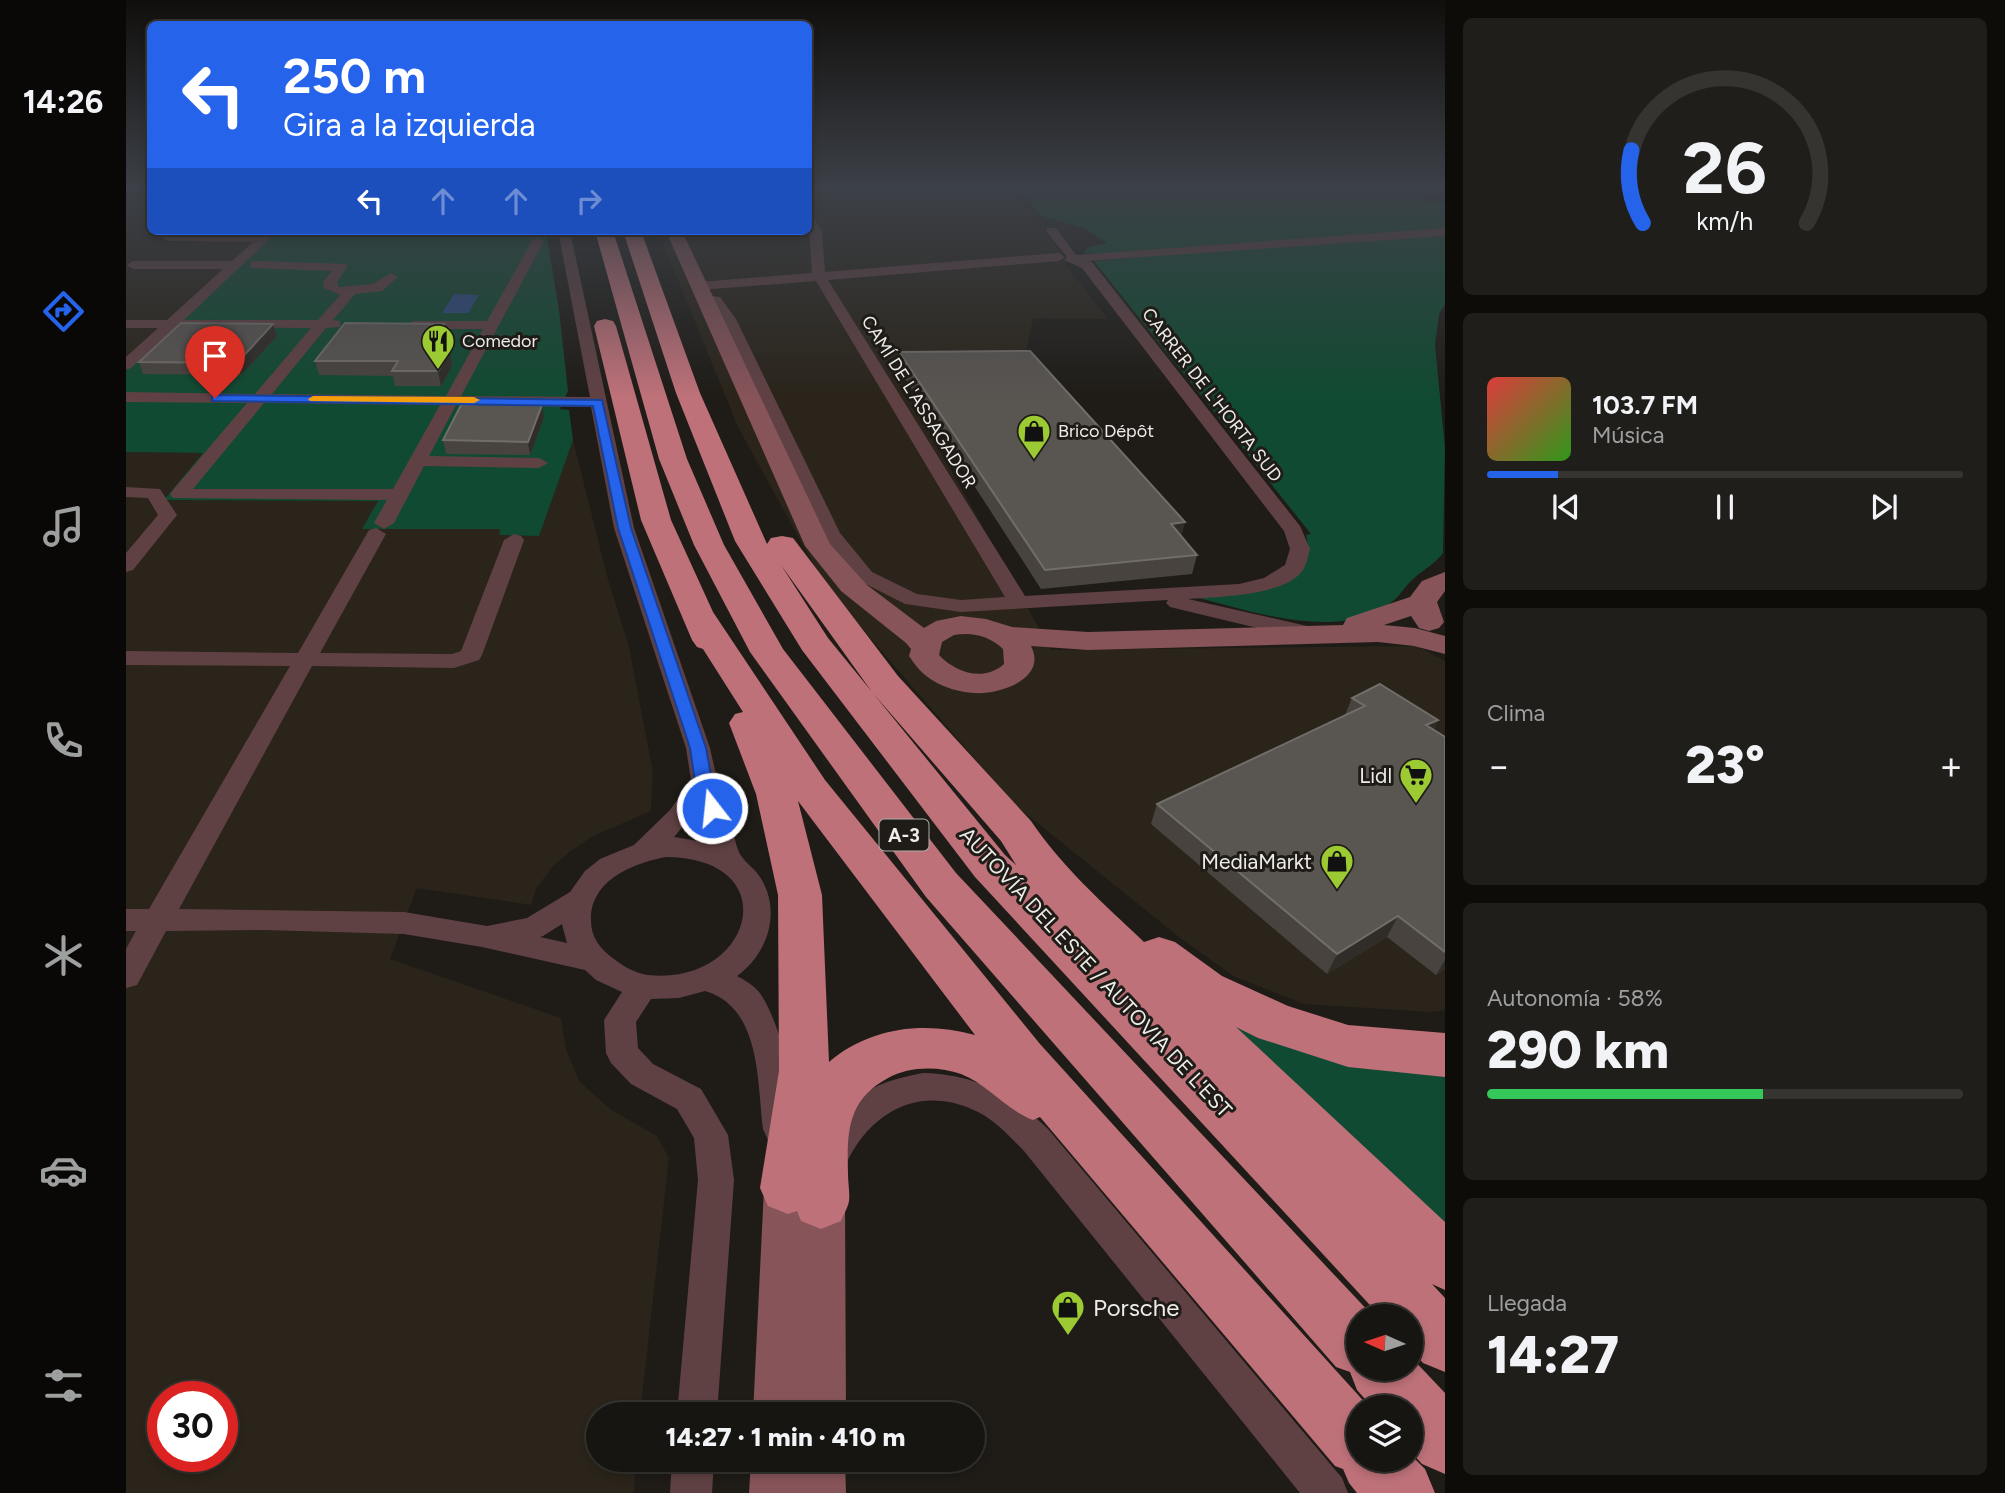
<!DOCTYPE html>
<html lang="es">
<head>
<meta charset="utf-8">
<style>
	:root { --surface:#171511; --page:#201e1a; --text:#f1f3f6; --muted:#9e9f9f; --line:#363431; --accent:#2563eb }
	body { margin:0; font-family:Figtree,sans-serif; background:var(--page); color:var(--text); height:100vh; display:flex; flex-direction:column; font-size:26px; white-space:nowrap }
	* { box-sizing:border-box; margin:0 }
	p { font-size:23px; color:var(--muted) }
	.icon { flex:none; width:38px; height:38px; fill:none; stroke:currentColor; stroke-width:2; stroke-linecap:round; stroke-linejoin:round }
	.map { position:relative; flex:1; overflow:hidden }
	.drawer { display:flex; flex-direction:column; gap:18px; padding:18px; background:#0d0c09; width:560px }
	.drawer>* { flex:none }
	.top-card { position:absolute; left:21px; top:21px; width:665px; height:214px; border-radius:10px; box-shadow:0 4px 10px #0003,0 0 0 2px var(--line); background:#2563eb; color:#fff; overflow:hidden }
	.needle { width:46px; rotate:273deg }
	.tools { position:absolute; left:1220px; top:1304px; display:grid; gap:14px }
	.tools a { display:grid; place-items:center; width:77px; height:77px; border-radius:50%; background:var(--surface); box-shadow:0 4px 10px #0003,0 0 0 2px var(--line); font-size:35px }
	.speed { position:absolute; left:21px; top:1381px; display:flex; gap:14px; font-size:35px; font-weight:700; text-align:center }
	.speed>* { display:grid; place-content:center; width:91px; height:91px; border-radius:50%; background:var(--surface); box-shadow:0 4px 10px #0003,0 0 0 2px var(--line); line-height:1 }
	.speed .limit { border:10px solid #d22; background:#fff; color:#111 }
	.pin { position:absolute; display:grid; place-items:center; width:60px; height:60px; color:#fff; margin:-72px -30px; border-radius:50% 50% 50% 0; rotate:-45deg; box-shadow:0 0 7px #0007 }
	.pin .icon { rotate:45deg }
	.me { position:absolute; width:77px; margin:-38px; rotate:344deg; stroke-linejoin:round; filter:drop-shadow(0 0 5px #0008) }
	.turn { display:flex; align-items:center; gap:24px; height:147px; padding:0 21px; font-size:32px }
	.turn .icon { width:91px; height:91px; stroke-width:2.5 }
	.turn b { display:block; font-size:49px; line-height:60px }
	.lanes { display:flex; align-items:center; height:66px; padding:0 21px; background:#0003; justify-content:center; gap:35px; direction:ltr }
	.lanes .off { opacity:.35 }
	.big { font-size:52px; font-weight:800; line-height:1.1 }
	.drawer .card { flex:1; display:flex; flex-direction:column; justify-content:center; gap:10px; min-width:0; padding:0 24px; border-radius:10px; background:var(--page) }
	.drawer .dial { align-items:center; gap:0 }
	.dial svg { height:182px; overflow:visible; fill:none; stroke:var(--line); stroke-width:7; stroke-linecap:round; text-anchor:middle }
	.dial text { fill:var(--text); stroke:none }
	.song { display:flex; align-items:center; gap:21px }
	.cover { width:84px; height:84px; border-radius:10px; background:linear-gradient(135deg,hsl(0 70% 55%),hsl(110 70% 35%)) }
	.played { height:7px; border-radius:4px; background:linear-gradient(90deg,var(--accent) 15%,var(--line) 15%) }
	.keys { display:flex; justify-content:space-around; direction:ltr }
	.heat { display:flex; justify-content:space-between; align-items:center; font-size:38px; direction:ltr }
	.charge { height:10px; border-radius:5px; background:linear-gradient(90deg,#34c759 58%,var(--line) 0) }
	.trip { position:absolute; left:460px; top:1402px; width:399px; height:70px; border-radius:35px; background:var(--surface); box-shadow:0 4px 10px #0003,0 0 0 2px var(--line); font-weight:800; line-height:70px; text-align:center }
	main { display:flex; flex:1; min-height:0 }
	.menu { display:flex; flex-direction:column; width:126px; justify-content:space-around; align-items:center; background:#090807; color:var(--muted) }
	.menu .icon { width:49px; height:49px }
	.menu .selected { color:var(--accent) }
	.menu b { font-size:32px; color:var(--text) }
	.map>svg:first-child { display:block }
	.built { fill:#2a241a; fill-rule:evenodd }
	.green { fill:#114a32 }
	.water { fill:#2c4b82 }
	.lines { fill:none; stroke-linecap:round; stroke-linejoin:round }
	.street { fill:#604143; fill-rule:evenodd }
	.secondary { fill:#865459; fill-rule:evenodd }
	.highway { fill:#be7179; fill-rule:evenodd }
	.wall { fill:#48433f }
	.shaded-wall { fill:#302c27 }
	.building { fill:#595551; stroke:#716d69; stroke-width:2 }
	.route { fill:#2563eb; stroke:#184099; stroke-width:2 }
	.slow { fill:#f59e0b }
	.labels { text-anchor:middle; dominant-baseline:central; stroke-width:6; stroke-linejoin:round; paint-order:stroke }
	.far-poi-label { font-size:18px; fill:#eeece9; stroke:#1f1c17; text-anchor:start }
	.far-street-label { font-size:18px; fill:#eeece9; stroke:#1f1c17 }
	.shield { fill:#1f1c17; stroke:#b0aeaa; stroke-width:2 }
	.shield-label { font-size:19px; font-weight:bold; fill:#eeece9 }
	.poi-label { font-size:21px; fill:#eeece9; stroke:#1f1c17; text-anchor:end }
	.street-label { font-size:21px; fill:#eeece9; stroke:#1f1c17 }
	.near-poi-label { font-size:24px; fill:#eeece9; stroke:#1f1c17; text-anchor:start }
</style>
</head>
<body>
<main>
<nav class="menu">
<b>14:26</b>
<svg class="icon selected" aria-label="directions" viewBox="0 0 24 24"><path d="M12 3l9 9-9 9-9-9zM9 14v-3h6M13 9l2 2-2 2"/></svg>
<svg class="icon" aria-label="music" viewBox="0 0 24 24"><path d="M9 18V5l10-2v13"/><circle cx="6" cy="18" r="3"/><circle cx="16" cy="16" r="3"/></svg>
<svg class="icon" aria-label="phone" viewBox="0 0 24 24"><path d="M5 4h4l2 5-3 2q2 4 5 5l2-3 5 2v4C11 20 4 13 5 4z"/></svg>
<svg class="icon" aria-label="climate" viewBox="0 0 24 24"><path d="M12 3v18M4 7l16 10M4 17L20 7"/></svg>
<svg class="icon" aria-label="car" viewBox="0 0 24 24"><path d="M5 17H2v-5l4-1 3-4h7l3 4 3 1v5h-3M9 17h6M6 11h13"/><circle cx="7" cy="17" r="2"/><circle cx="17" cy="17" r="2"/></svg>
<svg class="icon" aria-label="filters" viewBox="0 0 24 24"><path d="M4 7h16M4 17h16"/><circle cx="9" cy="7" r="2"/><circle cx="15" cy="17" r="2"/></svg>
</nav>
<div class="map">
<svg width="1319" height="1493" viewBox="0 0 1319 1493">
	<rect width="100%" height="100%" fill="#1f1c17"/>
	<path class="built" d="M 0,188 L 24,188 L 24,231 L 152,231 L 0,371 Z
		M 683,188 L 882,188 L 934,250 L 939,264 L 982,319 L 907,318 L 897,367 L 769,369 L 925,650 L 1291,646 L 1319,661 L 1319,1010 L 1305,1012 L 1178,1004 L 1109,977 L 1053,937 L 889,805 L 700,587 L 612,427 L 532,231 L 682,231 Z
		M 447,440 L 481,576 L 503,647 L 527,772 L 525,811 L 467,836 L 445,851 L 426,867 L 410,889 L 405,905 L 291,888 L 264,959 L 435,1018 L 440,1049 L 453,1081 L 485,1110 L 531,1136 L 543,1158 L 514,1414 L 472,1414 L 472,1460 L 510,1460 L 508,1493 L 0,1493 L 0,452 L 78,453 L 39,500 L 253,501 L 237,529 L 375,529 L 373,535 L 412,536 ZM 37,1396 L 96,1396 L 96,1456 L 37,1456 Z"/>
	<path class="green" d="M 892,188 L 1287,188 L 1301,202 L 1319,202 L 1319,228 L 973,254 L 958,253 L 962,247 L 981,243 L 958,228 L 915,216 Z
		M 152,231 L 420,231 L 433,310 L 442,391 L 434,409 L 443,410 L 447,440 L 413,536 L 373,535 L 374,529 L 236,529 L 252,501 L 38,500 L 77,453 L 0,452 L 0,371 Z
		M 1319,233 L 1319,304 L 1313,314 L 1309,345 L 1319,448 L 1317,553 C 1308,565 1295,571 1285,581 C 1278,587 1274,596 1267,601 C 1214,644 1123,610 1065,596 L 1168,577 C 1182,564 1184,553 1180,535 L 1185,534 L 968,261 Z
		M 1095,1016 L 1319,1071 L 1319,1225 Z"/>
	<path class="water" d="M 328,294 L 353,295 L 342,313 L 316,313 Z"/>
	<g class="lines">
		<path class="street" d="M 682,213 L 686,214 L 696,232 L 699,272 L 933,253 L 939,257 L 933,261 L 702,280 L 899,596 L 1113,584 L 1138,578 L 1159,565 L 1164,549 L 1158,531 L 956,268 L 938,260 L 941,257 L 920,231 L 922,228 L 930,228 L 950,255 L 1319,228 L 1319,236 L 961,261 L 966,262 L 1174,526 L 1184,549 C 1182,555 1181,564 1177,570 C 1159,596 1091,597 1062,599 L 1181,626 L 1184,631 L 1181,636 L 1173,638 L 1044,607 L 1040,603 L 1042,600 L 835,612 L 779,604 L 732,580 L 695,535 L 596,319 L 584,303 L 574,301 L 574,295 L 594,297 L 610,319 L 714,533 L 746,572 L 791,594 L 835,600 L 879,597 L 690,281 L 573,290 L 566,286 L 573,282 L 686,273 Z
			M 139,231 L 152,231 L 58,320 L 192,320 L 214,295 L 198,288 L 197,282 L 206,271 L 125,268 L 125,262 L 130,261 L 220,264 L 221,267 L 211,282 L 213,287 L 247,284 L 265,273 L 272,277 L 256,291 L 229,294 L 207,320 L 214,321 L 214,327 L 200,328 L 146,394 L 320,396 L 357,329 L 287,329 L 280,325 L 287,321 L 361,321 L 406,241 L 412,237 L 418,241 L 335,396 L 464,397 L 432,231 L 444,231 L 508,528 L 584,748 C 590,777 598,804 607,832 C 609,839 611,851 616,857 C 621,864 629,869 634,877 C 656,911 642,954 611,976 C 619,980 627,985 633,992 C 653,1018 679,1111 666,1140 L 654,1144 L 642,1140 L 637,1129 C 631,1081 635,1007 579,991 L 553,998 L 525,999 L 510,1022 L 512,1048 L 527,1064 L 575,1089 L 602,1135 L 608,1180 L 591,1414 L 551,1414 L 572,1180 L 568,1138 L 551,1109 L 505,1084 L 485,1063 L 480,1053 L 478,1020 L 496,992 L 470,980 L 459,970 L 356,947 L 278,934 L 139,930 L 40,931 L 11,985 L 0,988 L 0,949 L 10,931 L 0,931 L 0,909 L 23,909 L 164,666 L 0,665 L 0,651 L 172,653 L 243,530 L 250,528 L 260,534 L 194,653 L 326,654 L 335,651 L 378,540 L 388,534 L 395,536 L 398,540 L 356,655 L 353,660 L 328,668 L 186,666 L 53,909 L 278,912 L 361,926 L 401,918 L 444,892 L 459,871 L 474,859 L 508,845 L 544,810 L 565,780 L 560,748 L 488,528 L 465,407 L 330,405 L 303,456 L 413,458 L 422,463 L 413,468 L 298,466 L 268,523 L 258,529 L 248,523 L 261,500 L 47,498 L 44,494 L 47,490 L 121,403 L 0,402 L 0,392 L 129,394 L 185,328 L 61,327 L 54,323 L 5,368 L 0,370 L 0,357 L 32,328 L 0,328 L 0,320 L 41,320 L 97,269 L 7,269 L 1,265 L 7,261 L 106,261 L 127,242 L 42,241 L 36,237 L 42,233 L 135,234 ZM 138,403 L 314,405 L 267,489 L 67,489 ZM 573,807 L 584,843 L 548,837 ZM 540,857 C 662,858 627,986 522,975 C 508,973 495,965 484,956 C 472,946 465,936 465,920 C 464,880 508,863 540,857 ZM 436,924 L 441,943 L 414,937 L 417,936 Z
			M 0,487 L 34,489 L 51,515 L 7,570 L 0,572 L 0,553 L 32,515 L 22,498 L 0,497 Z
			M 797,1073 C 848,1074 886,1094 922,1129 L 1216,1478 L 1222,1493 L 1174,1493 L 898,1151 C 884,1137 870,1121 852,1112 C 796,1084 746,1110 721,1162 L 709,1167 L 697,1162 L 692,1151 C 715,1100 742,1083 797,1073 Z
			M 546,1460 L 588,1460 L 586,1493 L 544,1493 Z"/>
		<path class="secondary" d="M 540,231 L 556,231 L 704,544 L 741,585 L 798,628 L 810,621 L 835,616 L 860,619 L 886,627 L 962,632 L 1217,625 L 1221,618 L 1284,597 L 1296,581 L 1319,572 L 1319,591 L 1311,602 L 1318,622 L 1313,628 L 1303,631 L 1293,628 L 1285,616 L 1258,625 L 1289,628 L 1319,636 L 1319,654 L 1288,646 L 1252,642 L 962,650 L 905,646 C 922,679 873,695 848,693 C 834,692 818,688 806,680 C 796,674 789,665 783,656 L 785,649 L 780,643 L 715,591 L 679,546 ZM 828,635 C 847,632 863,636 877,649 L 878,664 C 858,682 830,673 813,655 L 816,642 Z
			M 662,1165 L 679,1172 L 684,1183 L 695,1179 L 712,1186 L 719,1202 L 720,1414 L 627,1414 L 638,1188 L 645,1172 Z
			M 625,1460 L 719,1460 L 720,1493 L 623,1493 Z"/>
		<path class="highway" d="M 469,231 L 487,231 L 561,459 L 598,545 L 657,649 L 830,873 L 1247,1316 L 1232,1316 L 1232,1368 L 1284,1368 L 1284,1356 L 1319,1393 L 1319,1474 L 1296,1464 L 1284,1451 L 1284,1407 L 1246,1407 L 1231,1390 L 1224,1372 L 1210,1367 L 800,897 L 624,652 L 568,545 L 533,459 Z
			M 497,231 L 515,231 L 574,393 L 641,544 L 645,538 L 656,536 L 667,538 L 772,676 L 905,821 C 935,866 978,904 1018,942 L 1033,937 L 1049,942 L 1096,976 L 1162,1006 L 1222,1025 L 1319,1033 L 1319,1077 L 1222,1067 L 1132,1038 L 1110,1027 L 1319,1222 L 1319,1290 L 1306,1284 L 1319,1298 L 1319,1372 L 1297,1363 L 1284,1349 L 1284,1316 L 1254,1316 L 849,877 L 676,650 L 609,541 L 550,393 ZM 655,565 L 746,692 L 875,841 L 890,865 L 879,855 L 702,638 Z
			M 479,319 L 487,321 L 490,326 L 545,520 L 587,612 L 699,780 L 914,1044 L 1243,1407 L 1232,1407 L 1232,1460 L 1284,1460 L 1284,1454 L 1299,1469 L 1309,1493 L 1231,1493 L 1223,1483 L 1217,1469 L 1209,1466 L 914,1117 L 907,1120 C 880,1110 863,1085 835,1074 C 813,1066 783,1066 762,1078 C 721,1100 721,1132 722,1174 C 722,1183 724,1193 723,1201 C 722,1208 717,1215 715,1221 L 695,1229 L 675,1221 L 671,1211 L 662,1214 L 642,1206 L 634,1188 L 653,1071 L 652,895 L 630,794 L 603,723 L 609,714 L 617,712 L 577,649 L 571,647 L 566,640 L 515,520 L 468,326 L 471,321 ZM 672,801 L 849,1035 C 798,1021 744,1027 703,1062 L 696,895 Z"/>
	</g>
	<path class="wall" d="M 147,324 L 151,336 L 115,375 L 17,374 L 13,362 Z
		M 318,324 L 321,338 L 313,351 L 324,351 L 326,366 L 315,386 L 269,386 L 267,376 L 193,375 L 189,361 Z
		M 773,352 L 1059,522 L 1055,536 L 1071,555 L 1066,574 L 915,589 L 772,368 Z
		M 392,402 L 392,405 L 418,418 L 404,455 L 320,454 L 317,440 Z
		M 1226,698 L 1312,720 L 1307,730 L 1319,737 L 1319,969 L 1310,975 L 1261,937 L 1201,974 L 1025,824 L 1031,804 L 1219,715 Z"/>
	<path class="shaded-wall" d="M 147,324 L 151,336 L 115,375 L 111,363 Z
		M 318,324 L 321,338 L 304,366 L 301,351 Z
		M 324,351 L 326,366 L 315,386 L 312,371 Z
		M 416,405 L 418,418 L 404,455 L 402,442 Z
		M 1059,522 L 1054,541 L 1045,524 Z
		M 1312,720 L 1302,740 L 1300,725 Z
		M 1272,916 L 1261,937 L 1201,974 L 1211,954 Z
		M 1319,960 L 1319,969 L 1310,975 Z"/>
	<path class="building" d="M 55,323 L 147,324 L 111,363 L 13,362 Z
		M 219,323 L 318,324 L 301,351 L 324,351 L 312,371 L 266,371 L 272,361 L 189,361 Z
		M 904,351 L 1059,522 L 1045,524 L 1071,555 L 919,570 L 773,352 Z
		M 392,402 L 391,405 L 416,405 L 402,442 L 317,440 L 335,405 Z
		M 1254,684 L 1312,720 L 1300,725 L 1319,737 L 1319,952 L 1272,916 L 1211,954 L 1031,804 L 1239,706 L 1226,698 Z"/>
	<linearGradient id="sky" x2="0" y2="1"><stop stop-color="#110f0d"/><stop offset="0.47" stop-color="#3c4047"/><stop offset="1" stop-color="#3c4047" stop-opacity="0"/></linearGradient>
	<rect width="1319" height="397" fill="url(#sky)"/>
	<path class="route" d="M 89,395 L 476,400 L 505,528 L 580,748 L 586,781 L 595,808 L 592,812 L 580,812 L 569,781 L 564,748 L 492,528 L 467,406 L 86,401 L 86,396 Z"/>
	<path class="slow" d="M 187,396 L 348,397 L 354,400 L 348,403 L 184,401 L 182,399 Z"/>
	<defs>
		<symbol id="restaurant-pin" viewBox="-11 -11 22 30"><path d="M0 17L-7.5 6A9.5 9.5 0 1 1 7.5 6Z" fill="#9cca32" stroke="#1f1c17"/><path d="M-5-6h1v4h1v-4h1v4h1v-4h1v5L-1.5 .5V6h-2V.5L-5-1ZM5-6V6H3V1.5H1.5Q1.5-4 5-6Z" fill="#111"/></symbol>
		<symbol id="shop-pin" viewBox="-11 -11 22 30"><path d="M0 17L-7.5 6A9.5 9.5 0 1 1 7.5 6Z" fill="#9cca32" stroke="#1f1c17"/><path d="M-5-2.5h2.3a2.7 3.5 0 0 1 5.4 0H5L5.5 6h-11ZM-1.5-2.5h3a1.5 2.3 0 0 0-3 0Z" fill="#111"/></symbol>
		<symbol id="supermarket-pin" viewBox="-11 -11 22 30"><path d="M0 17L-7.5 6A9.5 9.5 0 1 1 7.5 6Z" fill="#9cca32" stroke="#1f1c17"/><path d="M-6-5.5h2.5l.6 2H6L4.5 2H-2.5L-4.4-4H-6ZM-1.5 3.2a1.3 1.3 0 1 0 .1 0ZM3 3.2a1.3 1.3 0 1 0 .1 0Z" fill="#111"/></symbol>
	</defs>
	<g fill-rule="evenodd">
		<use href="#restaurant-pin" x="293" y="322" width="38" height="52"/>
		<use href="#shop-pin" x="889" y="412" width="38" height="52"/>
		<use href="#supermarket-pin" x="1271" y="756" width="38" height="52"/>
		<use href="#shop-pin" x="1192" y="842" width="38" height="52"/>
		<use href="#shop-pin" x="923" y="1288" width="38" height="52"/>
	</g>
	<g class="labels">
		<g class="far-poi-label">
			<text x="336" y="341">Comedor</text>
			<text x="932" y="431">Brico Dépôt</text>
		</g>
		<g class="far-street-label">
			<text transform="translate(1086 395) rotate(52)">CARRER DE L'HORTA SUD</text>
			<text transform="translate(793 402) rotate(58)">CAMÍ DE L'ASSAGADOR</text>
		</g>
		<rect class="shield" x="753.5" y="819.5" width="49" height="31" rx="5"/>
		<g class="shield-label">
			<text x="778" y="835">A-3</text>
		</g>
		<g class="poi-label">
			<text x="1266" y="775">Lidl</text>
			<text x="1186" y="861">MediaMarkt</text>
		</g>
		<g class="street-label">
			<text transform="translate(970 972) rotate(47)">AUTOVÍA DEL ESTE / AUTOVIA DE L'EST</text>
		</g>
		<g class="near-poi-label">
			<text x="967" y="1307">Porsche</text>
		</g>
	</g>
</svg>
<div class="tools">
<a><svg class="needle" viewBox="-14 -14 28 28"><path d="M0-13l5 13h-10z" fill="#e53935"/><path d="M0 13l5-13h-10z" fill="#9e9f9f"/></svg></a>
<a><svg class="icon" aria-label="layers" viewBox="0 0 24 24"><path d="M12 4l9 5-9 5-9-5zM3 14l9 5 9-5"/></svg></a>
</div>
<div class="speed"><div class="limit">30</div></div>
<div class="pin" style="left:89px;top:398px;background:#d93025"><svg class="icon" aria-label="arrive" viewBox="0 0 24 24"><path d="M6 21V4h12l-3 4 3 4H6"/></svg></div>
<svg class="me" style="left:586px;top:808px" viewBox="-20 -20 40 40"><circle r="17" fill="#2563eb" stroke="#fff" stroke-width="3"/><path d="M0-11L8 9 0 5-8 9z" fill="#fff"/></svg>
<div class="trip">14:27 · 1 min · 410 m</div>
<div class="top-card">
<div class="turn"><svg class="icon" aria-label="left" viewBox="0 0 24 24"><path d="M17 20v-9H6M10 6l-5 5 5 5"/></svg><div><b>250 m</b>Gira a la izquierda</div></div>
<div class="lanes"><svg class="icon" aria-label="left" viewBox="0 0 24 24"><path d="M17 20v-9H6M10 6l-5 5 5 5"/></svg><svg class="icon off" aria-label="ahead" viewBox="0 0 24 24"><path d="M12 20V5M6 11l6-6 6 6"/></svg><svg class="icon off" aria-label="ahead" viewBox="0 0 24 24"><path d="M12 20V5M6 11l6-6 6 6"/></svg><svg class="icon off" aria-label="right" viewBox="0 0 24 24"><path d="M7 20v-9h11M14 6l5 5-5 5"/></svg></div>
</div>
</div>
<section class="drawer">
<div class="card dial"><svg viewBox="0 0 100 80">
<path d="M14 69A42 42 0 1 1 86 69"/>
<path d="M14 69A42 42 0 0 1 9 37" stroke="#2563eb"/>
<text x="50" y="56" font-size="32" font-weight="700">26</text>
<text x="50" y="72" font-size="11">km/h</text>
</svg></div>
<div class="card">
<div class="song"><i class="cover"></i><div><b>103.7 FM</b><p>Música</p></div></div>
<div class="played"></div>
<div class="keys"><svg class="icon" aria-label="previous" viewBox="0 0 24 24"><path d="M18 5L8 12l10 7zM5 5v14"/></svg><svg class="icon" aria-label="pause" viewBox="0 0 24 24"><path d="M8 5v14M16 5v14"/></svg><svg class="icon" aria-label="next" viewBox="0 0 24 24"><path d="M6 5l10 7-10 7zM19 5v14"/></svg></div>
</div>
<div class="card"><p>Clima</p>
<div class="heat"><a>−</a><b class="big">23°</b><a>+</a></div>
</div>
<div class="card"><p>Autonomía · 58%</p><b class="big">290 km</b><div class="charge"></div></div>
<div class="card"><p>Llegada</p><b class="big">14:27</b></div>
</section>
</main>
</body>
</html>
